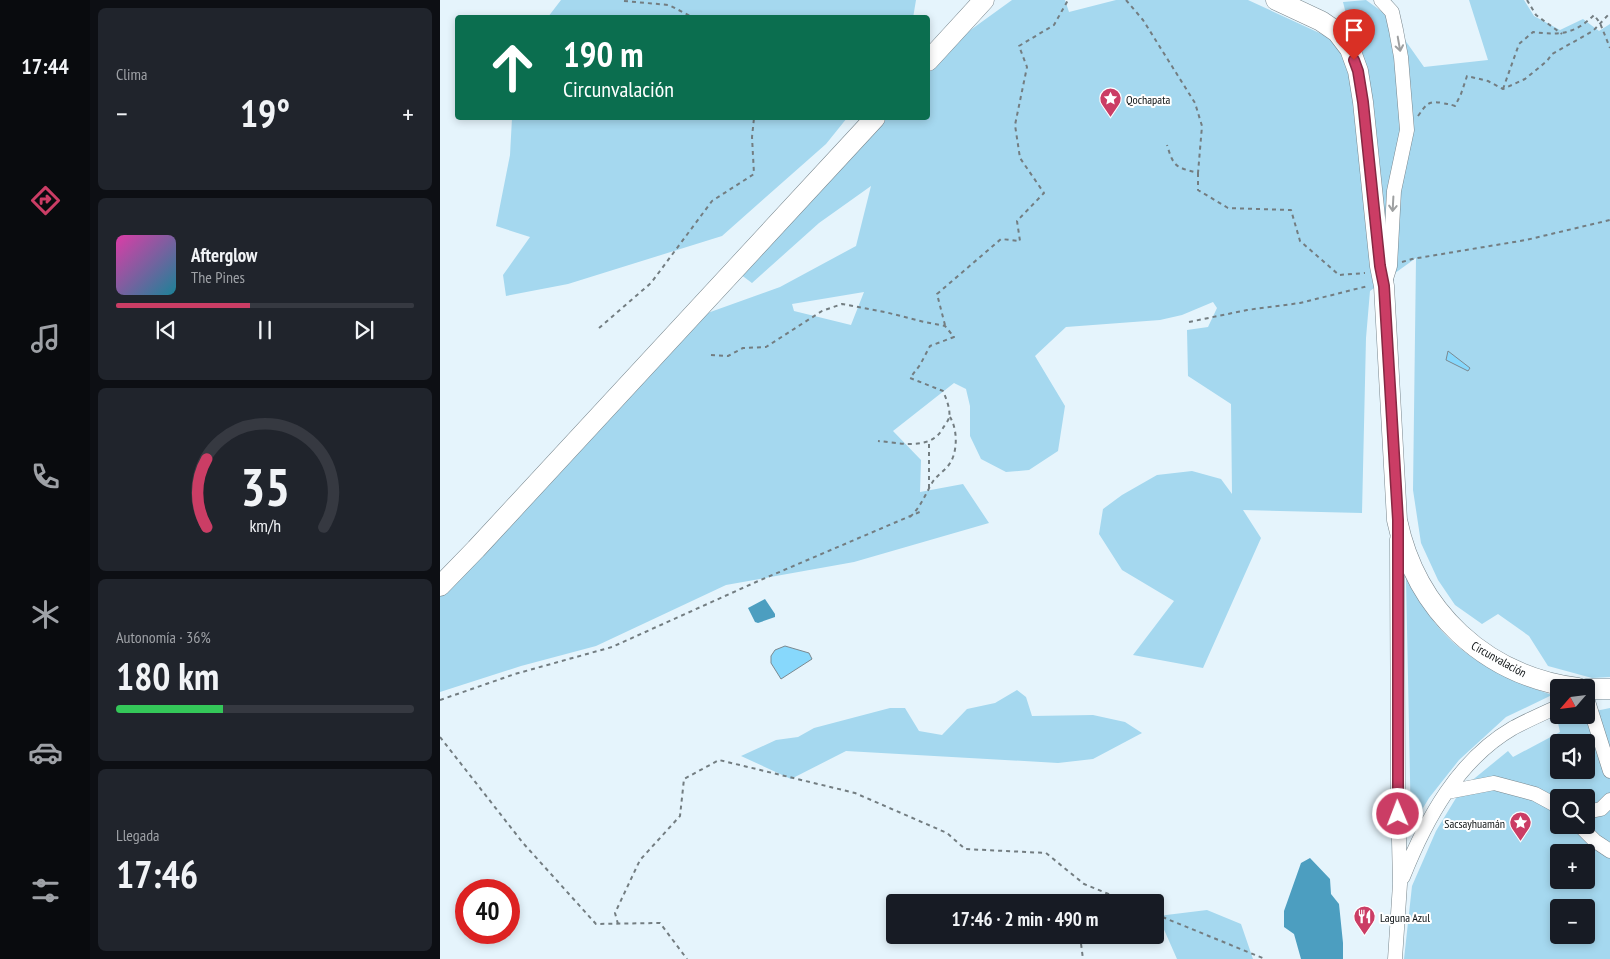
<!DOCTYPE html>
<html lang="es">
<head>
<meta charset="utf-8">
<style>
	:root { --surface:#171b24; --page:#20242c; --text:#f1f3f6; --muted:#9ea1a6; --line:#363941; --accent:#cb3d65 }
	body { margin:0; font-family:"PT Sans Narrow",sans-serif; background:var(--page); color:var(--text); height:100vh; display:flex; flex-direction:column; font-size:19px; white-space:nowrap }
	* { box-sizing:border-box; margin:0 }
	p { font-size:16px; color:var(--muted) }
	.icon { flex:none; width:28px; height:28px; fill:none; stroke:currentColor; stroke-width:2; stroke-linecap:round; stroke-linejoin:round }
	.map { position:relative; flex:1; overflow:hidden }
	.details { display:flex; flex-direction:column; gap:8px; padding:8px; background:#0d0f14; width:350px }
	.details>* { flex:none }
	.guide { position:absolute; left:15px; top:15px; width:475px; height:105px; border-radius:5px; box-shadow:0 2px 8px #0003; background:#0b6e4f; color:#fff; overflow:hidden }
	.needle { width:32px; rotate:242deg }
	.tools { position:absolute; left:1110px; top:679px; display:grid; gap:10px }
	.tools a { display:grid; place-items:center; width:45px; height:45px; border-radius:5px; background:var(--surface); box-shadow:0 2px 8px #0003; font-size:25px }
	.speed { position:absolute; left:15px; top:879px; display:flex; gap:10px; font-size:25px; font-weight:700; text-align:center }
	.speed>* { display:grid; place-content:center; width:65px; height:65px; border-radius:50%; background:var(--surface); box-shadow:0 2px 8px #0003; line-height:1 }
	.speed .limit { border:8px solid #d22; background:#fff; color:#111 }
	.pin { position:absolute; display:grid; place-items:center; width:42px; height:42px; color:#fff; margin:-51px -21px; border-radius:50% 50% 50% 0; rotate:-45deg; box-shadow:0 0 5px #0007 }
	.pin .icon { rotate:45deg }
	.me { position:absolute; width:55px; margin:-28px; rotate:359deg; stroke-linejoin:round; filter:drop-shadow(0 0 4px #0008) }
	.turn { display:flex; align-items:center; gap:18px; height:105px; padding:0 25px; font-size:22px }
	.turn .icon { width:65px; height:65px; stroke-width:2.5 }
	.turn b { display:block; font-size:35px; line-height:42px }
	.big { font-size:38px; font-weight:700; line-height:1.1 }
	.details .widget { flex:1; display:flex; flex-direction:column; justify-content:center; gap:8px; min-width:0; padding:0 18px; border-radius:8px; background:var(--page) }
	.details .dial { align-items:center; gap:0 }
	.dial svg { height:130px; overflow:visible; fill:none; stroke:var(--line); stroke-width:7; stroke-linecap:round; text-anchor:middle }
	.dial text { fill:var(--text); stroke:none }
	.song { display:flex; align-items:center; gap:15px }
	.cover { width:60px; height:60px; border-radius:8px; background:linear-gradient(135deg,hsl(320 70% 55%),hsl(190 70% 35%)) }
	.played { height:5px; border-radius:2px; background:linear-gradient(90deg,var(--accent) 45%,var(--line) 45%) }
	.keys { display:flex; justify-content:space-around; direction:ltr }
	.heat { display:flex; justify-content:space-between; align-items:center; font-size:28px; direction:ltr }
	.charge { height:8px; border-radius:4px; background:linear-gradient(90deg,#34c759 36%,var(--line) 0) }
	.trip { position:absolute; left:446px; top:894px; width:278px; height:50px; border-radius:5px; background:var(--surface); box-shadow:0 2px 8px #0003; font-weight:700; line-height:50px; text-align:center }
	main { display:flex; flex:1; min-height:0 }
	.tabs { display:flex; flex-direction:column; width:90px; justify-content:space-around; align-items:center; background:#090b0e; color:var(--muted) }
	.tabs .icon { width:35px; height:35px }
	.tabs .selected { color:var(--accent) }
	.tabs b { font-size:22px; color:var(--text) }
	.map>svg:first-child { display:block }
	.green { fill:#a5d8ef; fill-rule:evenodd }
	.water { fill:#4c9ec0 }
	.building { fill:#87d8fc; stroke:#7b8990 }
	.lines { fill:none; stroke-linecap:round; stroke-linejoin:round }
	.minor-casing { stroke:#78868d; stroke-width:15 }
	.highway-casing { stroke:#78868d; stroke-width:21 }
	.path { stroke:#737d81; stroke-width:2; stroke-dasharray:4 4; stroke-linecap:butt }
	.minor { stroke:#fff; stroke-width:14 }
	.highway { stroke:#fff; stroke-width:20 }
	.oneway { stroke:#9ea0a1 }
	.route-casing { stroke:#842842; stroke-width:12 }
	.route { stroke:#cb3d65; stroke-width:9 }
	.labels { text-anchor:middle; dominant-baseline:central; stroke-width:4; stroke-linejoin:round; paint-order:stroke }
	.poi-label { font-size:12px; fill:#0d1214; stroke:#fff; text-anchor:start }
	.street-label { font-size:12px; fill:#0d1214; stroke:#fff }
</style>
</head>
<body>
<main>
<nav class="tabs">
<b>17:44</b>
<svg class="icon selected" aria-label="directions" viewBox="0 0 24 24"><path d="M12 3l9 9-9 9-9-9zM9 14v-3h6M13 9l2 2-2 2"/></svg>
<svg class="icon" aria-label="music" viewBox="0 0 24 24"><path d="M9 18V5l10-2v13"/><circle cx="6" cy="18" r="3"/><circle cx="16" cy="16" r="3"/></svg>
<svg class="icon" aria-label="phone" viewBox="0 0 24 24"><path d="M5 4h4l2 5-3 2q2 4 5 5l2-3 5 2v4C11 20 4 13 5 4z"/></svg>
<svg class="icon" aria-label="climate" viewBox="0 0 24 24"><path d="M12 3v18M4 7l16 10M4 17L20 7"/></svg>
<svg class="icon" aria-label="car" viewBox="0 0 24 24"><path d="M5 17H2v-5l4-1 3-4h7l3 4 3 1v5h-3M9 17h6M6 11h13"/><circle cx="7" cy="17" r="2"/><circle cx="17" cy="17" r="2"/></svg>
<svg class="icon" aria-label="filters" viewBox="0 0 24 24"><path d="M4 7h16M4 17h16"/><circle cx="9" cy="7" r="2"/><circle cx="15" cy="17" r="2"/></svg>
</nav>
<section class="details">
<div class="widget"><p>Clima</p>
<div class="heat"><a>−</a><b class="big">19°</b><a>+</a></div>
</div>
<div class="widget">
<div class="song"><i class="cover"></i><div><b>Afterglow</b><p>The Pines</p></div></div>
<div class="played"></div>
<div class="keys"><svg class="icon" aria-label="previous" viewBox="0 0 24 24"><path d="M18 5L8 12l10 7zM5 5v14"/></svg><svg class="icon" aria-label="pause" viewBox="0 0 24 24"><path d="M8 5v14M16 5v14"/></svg><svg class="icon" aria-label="next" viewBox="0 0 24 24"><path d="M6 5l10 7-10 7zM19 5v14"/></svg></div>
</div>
<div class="widget dial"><svg viewBox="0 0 100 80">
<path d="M14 69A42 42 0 1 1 86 69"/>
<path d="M14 69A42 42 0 0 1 14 27" stroke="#cb3d65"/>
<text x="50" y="56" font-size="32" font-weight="700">35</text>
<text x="50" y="72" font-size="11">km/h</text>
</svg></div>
<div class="widget"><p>Autonomía · 36%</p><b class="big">180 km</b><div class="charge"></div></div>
<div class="widget"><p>Llegada</p><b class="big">17:46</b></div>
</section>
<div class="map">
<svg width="1170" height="959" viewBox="0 0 1170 959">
	<rect width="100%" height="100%" fill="#e5f4fc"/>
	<path class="green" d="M 121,0 L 476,0 L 473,18 L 108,17 Z
		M 572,0 L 625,0 L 629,12 L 676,0 L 808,0 L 886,36 L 907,18 L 903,2 L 926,0 L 948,16 L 984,67 L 1048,60 L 1029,0 L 1084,0 L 1094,16 L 1120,30 L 1143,19 L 1159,31 L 1170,24 L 1170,677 L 1152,678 L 1108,666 L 1089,636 L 1058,614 L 1042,624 L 1015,605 L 998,580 L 981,543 L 973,490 L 976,258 L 930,291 L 926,338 L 922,513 L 803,510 L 821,538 L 763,668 L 693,655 L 734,601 L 682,570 L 659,534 L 663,509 L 682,495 L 717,475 L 752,471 L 781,479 L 792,494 L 791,404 L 748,376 L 747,330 L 768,327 L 777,308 L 773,302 L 742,315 L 720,320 L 626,327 L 595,356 L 625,406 L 618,451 L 589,470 L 566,472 L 541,459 L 530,436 L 530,406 L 526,389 L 514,383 L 453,431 L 481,460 L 480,492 L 523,484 L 549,523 L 414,562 L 286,585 L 156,646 L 81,666 L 0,692 L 0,591 L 262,315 L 340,287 L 416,246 L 431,186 L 379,223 L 312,283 L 300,274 L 443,118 L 488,118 L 488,68 L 525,34 ZM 424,292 L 411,325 L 354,311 L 352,304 Z
		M 72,118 L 407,118 L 386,144 L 282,236 L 128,284 L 66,296 L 63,275 L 90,237 L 56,226 L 70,155 Z
		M 966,578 C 975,593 984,609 995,623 C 1024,660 1069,680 1112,695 L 1066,717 L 1019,760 L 989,798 L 971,828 Z
		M 577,690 L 586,697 L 592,716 L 653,715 L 685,722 L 702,733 L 653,759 L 618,763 L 406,751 L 351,779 L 301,756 L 336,740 L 358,737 L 374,728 L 450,708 L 465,708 L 479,731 L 502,735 L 527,709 L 555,703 Z
		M 1170,708 L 1170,959 L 964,959 L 972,886 L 996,831 L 1016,798 L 1030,782 L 1068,751 L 1073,757 L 1120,732 L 1118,723 L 1140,715 L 1146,715 L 1146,713 ZM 1119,742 L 1146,742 L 1146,770 L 1119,770 ZM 1119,798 L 1146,798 L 1146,825 L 1119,825 ZM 1119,852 L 1146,852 L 1146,880 L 1119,880 ZM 1119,908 L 1146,908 L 1146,935 L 1119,935 Z
		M 767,910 L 801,924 L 813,959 L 737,959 L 718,916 Z"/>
	<path class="water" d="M 325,599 L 335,614 L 335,617 L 318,623 L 315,622 L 308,608 Z
		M 870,858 L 890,879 L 891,894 L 899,904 L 903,943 L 903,959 L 861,959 L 854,934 L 844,927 L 844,911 L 861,863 Z"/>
	<path class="building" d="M 1008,351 L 1030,368 L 1028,371 L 1006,360 Z
		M 345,646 L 369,653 L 372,659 L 341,679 L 331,663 L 331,656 L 335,650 Z"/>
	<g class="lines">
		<defs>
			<path id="minor" d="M 941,0 L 952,12 L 956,30 L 961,57 L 967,130 L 954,191 L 950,266 L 945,282
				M 1146,695 L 1170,771
				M 1007,792 L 1054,783 L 1095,794 L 1119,807
				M 1146,812 L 1161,809 L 1170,800
				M 1139,825 L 1155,841 L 1170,851
				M 963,877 C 986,819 1018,760 1073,728 C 1088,720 1104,713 1119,706
				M 955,959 L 960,884 L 958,796 L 957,539"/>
			<path id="highway" d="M 836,0 L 881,21 L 897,32 L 910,49 L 918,71 L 923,102 L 940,266 L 944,286 L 957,520 C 976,611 1045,676 1138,688
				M 488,61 L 544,0
				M 0,586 L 36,549 L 435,118
				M 1146,689 L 1170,689"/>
		</defs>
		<use href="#minor" class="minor-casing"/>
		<use href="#highway" class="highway-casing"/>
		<path class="path" d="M 686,0 L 703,20 L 755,103 L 762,126 L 758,173 C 736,167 734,168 727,145
			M 1087,0 L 1096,15 L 1122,34
			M 184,1 L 229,5 L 254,18
			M 1063,89 L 1079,44 L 1093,32 C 1119,35 1134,35 1154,15 L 1160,23 L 1170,48
			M 978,116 C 986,105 988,100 1002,103 C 1007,104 1010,104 1015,106 L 1021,94 L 1027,76 L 1048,81 L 1063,89 L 1085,79 L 1107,61 L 1112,54 L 1153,31 L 1170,13
			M 758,173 L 758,190 L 788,208 L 851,210 L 860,241 L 899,275 L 925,273
			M 962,262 L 972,259 L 1086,240 L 1170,220
			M 749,322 L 807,310 L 860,303 L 928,286
			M 505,325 L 497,294 L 561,239 L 580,241 L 577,221 L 604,193 L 580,158 L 575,125 L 587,67 L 579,46 L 614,25 L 628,0
			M 159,328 L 211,283 L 272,201 L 314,174 L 312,137 L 314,118
			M 271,355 L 288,356 L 303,348 L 326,347 L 382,311 L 402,304 L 445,312 L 484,322 L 505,326 L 514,337 L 490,346 L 480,365 L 470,378 L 503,391 C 506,398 511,410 509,418 C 508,421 505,425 503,428 C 491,451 460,443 438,441
			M 489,488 L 489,441
			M 470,517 C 480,508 485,495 492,483 C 496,476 503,472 508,466 C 518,454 518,430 510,417
			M 0,700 L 75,674 L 172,647 L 316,582 L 482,511
			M 0,737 L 83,843 L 156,924 L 220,923 L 247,959
			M 715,914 L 825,959
			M 178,924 L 175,913 L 200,860 L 240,816 L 244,779 L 279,760 L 415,793 L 507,833 L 525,849 L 606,853 L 644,884 L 688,902
			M 640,936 L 643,959"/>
		<use href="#minor" class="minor"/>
		<use href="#highway" class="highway"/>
	</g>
	<defs><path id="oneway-shaft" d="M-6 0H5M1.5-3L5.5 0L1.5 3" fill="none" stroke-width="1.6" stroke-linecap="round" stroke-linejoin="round" transform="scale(1.25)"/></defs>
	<g class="oneway">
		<use href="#oneway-shaft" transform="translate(959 44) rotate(80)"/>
		<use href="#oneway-shaft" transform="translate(953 204) rotate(93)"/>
	</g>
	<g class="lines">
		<defs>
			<path id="route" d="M 914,60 L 918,71 L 923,102 L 940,266 L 944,286 L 958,520 L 958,814"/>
		</defs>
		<use href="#route" class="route-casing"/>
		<use href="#route" class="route"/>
	</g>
	<defs>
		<symbol id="sight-pin" viewBox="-11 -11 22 30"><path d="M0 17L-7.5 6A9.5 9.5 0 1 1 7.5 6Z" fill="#cb3d65" stroke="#fff"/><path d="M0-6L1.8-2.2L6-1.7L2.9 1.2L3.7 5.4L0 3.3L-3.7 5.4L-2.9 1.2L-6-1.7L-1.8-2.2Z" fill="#fff"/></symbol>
		<symbol id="restaurant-pin" viewBox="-11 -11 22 30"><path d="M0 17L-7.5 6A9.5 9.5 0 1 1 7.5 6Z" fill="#cb3d65" stroke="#fff"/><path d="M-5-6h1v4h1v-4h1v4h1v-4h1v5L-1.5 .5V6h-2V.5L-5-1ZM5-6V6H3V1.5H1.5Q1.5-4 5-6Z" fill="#fff"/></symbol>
	</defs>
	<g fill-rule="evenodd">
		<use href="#sight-pin" x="658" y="86" width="25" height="34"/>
		<use href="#sight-pin" x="1068" y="810" width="25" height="34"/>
		<use href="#restaurant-pin" x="912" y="904" width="25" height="34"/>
	</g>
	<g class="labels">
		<g class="poi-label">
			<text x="686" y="99">Qochapata</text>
			<text x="1065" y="823" text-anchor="end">Sacsayhuamán</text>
			<text x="940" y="917">Laguna Azul</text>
		</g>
		<g class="street-label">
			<text transform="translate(1059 659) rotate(29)">Circunvalación</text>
		</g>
	</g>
</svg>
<div class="tools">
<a><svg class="needle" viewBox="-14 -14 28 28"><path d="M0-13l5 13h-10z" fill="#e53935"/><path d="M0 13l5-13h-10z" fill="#9ea1a6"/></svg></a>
<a><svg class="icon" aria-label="sound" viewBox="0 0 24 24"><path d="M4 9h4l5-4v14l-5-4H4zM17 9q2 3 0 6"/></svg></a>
<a><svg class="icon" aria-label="search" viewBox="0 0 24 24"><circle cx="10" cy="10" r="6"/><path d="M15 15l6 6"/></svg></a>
<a>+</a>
<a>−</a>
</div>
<div class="speed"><div class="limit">40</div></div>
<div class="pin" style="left:914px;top:60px;background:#d93025"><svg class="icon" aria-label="arrive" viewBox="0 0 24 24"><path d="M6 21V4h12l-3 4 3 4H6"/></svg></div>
<svg class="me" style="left:958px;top:814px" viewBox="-20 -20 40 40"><circle r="17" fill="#cb3d65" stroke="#fff" stroke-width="3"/><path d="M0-11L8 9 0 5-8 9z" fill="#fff"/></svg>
<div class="trip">17:46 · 2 min · 490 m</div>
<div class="guide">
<div class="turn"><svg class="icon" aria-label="ahead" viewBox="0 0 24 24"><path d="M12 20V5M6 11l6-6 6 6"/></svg><div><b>190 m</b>Circunvalación</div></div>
</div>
</div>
</main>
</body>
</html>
